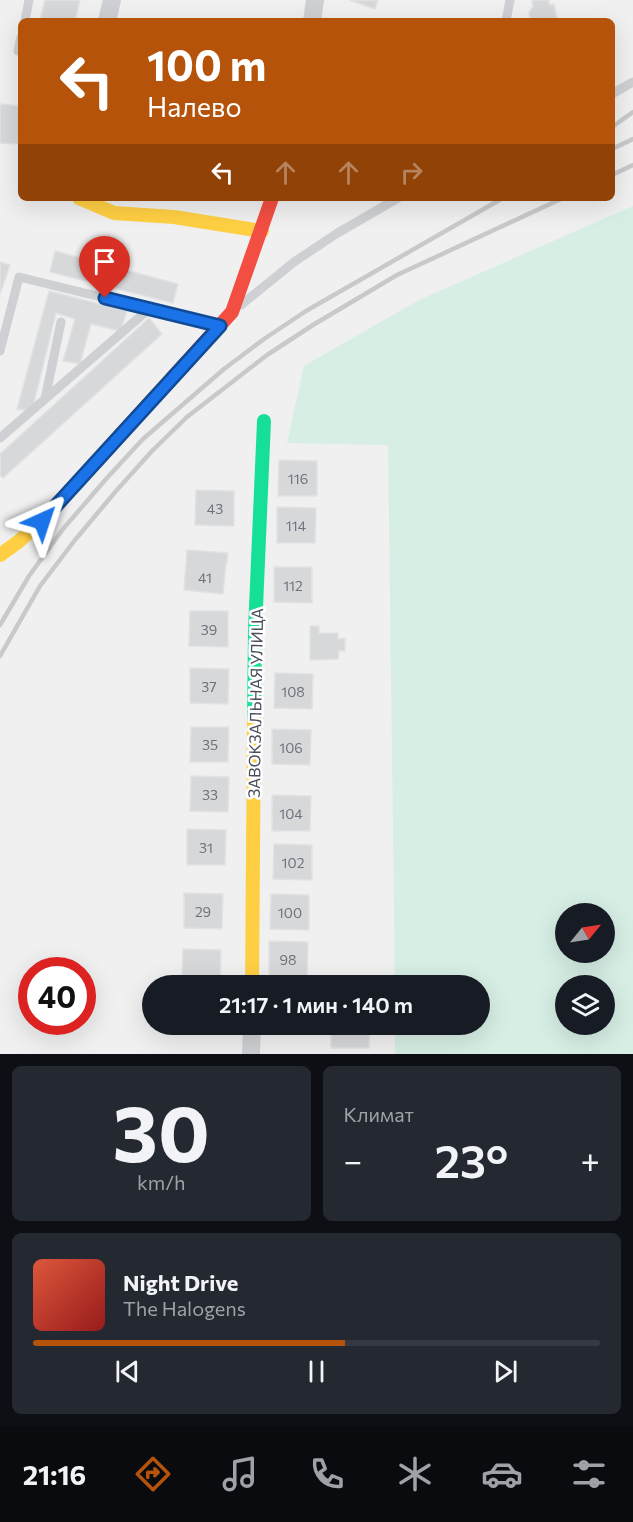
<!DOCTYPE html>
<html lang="ru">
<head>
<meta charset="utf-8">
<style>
	:root { --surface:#171b24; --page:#242831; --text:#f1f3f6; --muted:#9ea1a6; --line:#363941; --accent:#b45309 }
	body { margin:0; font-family:Commissioner,sans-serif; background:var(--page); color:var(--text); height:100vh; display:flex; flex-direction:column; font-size:22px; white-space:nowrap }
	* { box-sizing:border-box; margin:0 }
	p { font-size:20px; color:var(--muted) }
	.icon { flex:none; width:33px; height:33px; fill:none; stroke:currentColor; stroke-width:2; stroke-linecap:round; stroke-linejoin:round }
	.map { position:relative; height:1054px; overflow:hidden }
	.drawer { display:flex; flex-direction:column; gap:12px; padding:12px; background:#0d0f14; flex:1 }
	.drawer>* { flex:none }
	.hud { position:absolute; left:18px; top:18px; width:597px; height:183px; border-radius:9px; box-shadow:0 6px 24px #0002; background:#b45309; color:#fff; overflow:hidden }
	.needle { width:39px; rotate:60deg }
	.tools { position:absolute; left:555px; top:903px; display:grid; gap:12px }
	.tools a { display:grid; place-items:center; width:60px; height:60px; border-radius:50%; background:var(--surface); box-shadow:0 6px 24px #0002; font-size:30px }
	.speed { position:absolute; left:18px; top:957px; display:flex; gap:12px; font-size:30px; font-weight:700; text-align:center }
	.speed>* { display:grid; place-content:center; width:78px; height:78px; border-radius:50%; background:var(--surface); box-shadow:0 6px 24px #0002; line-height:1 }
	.speed .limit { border:9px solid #d22; background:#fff; color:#111 }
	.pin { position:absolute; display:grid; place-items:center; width:51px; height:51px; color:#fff; margin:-62px -26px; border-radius:50% 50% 50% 0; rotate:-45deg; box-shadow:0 0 6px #0007 }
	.pin .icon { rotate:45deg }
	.me { position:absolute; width:66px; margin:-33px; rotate:42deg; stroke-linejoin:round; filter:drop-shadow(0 0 4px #0008) }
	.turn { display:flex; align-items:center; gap:21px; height:126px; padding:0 30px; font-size:27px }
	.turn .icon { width:78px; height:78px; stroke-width:2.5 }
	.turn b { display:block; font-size:42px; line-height:51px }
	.lanes { display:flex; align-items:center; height:57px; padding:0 30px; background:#0003; justify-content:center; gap:30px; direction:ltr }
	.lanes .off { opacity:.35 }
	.big { font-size:45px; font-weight:600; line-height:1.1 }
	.drawer .widget { flex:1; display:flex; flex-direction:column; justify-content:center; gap:9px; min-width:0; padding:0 21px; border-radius:9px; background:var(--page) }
	.drawer .dial { align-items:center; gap:0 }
	.dial b { font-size:78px; line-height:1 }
	.song { display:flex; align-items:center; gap:18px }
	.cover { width:72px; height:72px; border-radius:9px; background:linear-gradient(135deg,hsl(10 70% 55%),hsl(0 70% 35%)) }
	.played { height:6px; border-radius:3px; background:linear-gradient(90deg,var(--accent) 55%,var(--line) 55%) }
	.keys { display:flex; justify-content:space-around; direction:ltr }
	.heat { display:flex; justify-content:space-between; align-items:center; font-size:33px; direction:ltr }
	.drawer .tiles { flex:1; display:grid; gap:12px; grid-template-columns:1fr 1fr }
	.widget:last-child { grid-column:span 2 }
	.trip { position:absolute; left:142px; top:975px; width:348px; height:60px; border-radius:30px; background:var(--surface); box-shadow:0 6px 24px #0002; font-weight:600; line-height:60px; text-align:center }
	.tab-bar { display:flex; height:96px; justify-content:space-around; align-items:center; background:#090b0e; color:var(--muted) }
	.tab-bar .icon { width:42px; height:42px }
	.tab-bar .active { color:var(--accent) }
	.tab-bar b { font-size:27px; color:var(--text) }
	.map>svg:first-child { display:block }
	.green { fill:#d6eee4; fill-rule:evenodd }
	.building { fill:#d7d8da; stroke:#e1e2e3; stroke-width:1.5 }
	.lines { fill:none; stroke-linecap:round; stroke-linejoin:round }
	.lane { stroke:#ced0d3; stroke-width:9 }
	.street { stroke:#ced0d3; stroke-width:18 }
	.fast { stroke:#16e098; stroke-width:14 }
	.slow { stroke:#ffcf43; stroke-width:14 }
	.jam { stroke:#f24e42; stroke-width:14 }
	.rail { stroke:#c7c9cb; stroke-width:4.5 }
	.route-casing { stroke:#114b97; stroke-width:15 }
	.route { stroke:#1a73e8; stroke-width:10 }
	.labels { text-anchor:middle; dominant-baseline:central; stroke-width:5; stroke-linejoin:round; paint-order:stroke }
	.number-label { font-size:14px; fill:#6d727c }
	.street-label { font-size:16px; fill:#484e5b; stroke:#fff }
</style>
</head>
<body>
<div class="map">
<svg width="633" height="1054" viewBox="0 0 633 1054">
	<rect width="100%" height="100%" fill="#f0f0f0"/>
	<path class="green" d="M 633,206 L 633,1054 L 395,1054 L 395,1025 L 480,1024 L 480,986 L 395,985 L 388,445 L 287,443 L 304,366 L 419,300 ZM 566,914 L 604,914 L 604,952 L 566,952 ZM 566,986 L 604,986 L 604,1024 L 566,1024 Z"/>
	<path class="building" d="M 45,0 L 80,0 L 75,21 L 40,21 Z
		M 349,0 L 378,0 L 375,9 Z
		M 532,0 L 549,0 L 549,5 L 554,4 L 557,20 L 532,21 L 530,19 L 529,12 L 533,7 Z
		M 0,104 L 21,106 L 20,144 L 0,143 Z
		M 55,251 L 178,284 L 173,303 L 50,272 Z
		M 0,262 L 10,265 L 0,294 Z
		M 49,291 L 127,311 L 120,331 L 91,324 L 80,364 L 63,361 L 75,319 L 56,313 L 32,411 L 17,409 Z
		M 149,318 L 162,334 L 3,478 L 0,475 L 0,454 Z
		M 279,460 L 317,461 L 317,496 L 278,496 Z
		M 196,490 L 234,491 L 234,526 L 195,525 Z
		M 277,507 L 316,508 L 315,543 L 277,543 Z
		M 187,550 L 228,553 L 227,563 L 226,563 L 223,594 L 184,590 Z
		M 274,567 L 312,567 L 312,603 L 274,602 Z
		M 190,611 L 228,611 L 228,647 L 189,646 Z
		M 310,626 L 319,626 L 319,633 L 338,633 L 338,639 L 345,638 L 345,651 L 339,651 L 338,659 L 310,660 Z
		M 190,668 L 229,669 L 228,704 L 190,703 Z
		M 275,673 L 313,674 L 312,709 L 274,708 Z
		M 191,727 L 229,727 L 228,762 L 190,762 Z
		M 272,729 L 311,730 L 310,765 L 272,764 Z
		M 191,776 L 229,777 L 228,812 L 190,811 Z
		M 272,795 L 311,796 L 310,831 L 272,831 Z
		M 187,829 L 226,830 L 225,865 L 187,865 Z
		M 274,844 L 312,845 L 312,880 L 273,879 Z
		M 184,893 L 223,894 L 222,929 L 184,928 Z
		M 271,894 L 309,895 L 309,930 L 270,929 Z
		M 269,941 L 308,942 L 307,977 L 269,976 Z
		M 183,949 L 221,950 L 220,985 L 182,984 Z
		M 184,1024 L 222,1024 L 222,1034 L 184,1033 Z
		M 331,1024 L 370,1024 L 369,1048 L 331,1048 Z"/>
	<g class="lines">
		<path class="lane" d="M 25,21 L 29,0
			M 506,21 L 510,0
			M 18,51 L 21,37
			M 612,94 L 633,82
			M 241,305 L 294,262 L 336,234 L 398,198
			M 0,351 L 19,277 L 216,325
			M 45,399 L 61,322
			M 0,438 L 149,309"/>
		<path class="street" d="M 107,21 L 112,0
			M 312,21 L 315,0
			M 251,1054 L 252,1024"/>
		<path class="fast" d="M 254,721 L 255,631 L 264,421"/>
		<path class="slow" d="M 79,198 L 114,213 L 174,217 L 262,231
			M 0,555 L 18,542 L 42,521 L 172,378
			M 252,986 L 254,721"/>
		<path class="jam" d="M 172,378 L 232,312 L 272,198"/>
		<path class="rail" d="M 612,127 L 633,112
			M 612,149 L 633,139
			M 612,175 L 633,165
			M 0,625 L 29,576 L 63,529 L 106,479 L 143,439 L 224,369 L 264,339 L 306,311 L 503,198
			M 0,656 L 40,586 L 75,540 L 116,491 L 152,451 L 187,417 L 267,355 L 313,325 L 397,275 L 563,198"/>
	</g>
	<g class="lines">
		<defs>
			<path id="route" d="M 42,521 L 220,326 L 105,298"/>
		</defs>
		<use href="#route" class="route-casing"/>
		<use href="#route" class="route"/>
	</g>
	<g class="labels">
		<g class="number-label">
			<text x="298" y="478">116</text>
			<text x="215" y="508">43</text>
			<text x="296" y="525">114</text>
			<text x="205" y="577">41</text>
			<text x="293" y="585">112</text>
			<text x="209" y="629">39</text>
			<text x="209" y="686">37</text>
			<text x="293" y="691">108</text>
			<text x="210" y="744">35</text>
			<text x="291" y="747">106</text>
			<text x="210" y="794">33</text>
			<text x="291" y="813">104</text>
			<text x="206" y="847">31</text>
			<text x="293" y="862">102</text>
			<text x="203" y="911">29</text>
			<text x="290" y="912">100</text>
			<text x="288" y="959">98</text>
		</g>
		<g class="street-label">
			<text transform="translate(255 703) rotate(-89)">ЗАВОКЗАЛЬНАЯ УЛИЦА</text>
		</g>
	</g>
</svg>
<div class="tools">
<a><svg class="needle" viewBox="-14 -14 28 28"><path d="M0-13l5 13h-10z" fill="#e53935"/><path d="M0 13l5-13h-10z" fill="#9ea1a6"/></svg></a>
<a><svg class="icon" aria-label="layers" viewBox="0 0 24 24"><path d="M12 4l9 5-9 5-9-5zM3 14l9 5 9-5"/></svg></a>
</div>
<div class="speed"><div class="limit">40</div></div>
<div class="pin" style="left:105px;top:298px;background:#d93025"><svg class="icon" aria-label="arrive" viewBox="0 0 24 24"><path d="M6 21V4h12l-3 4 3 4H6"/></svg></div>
<svg class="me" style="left:42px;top:521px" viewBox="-20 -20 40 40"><path d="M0-17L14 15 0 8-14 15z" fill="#1a73e8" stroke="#fff" stroke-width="4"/></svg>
<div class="trip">21:17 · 1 мин · 140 m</div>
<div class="hud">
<div class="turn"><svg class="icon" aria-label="left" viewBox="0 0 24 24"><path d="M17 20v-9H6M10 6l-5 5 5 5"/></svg><div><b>100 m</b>Налево</div></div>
<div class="lanes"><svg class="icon" aria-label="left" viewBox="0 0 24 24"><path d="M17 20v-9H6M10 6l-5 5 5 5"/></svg><svg class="icon off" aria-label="ahead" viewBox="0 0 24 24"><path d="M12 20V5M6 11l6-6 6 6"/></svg><svg class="icon off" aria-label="ahead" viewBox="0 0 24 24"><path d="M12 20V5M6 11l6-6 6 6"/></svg><svg class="icon off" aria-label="right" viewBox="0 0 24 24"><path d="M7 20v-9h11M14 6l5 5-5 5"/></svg></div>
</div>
</div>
<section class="drawer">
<div class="tiles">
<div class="widget dial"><b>30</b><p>km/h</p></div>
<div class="widget"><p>Климат</p>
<div class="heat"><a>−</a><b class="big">23°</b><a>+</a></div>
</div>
<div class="widget">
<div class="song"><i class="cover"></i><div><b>Night Drive</b><p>The Halogens</p></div></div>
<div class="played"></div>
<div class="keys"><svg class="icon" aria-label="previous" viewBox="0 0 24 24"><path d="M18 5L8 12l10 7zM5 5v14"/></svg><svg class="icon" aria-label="pause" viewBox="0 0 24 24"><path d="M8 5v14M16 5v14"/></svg><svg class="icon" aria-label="next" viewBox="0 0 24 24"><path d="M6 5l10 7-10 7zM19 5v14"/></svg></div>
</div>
</div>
</section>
<nav class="tab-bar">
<b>21:16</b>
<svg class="icon active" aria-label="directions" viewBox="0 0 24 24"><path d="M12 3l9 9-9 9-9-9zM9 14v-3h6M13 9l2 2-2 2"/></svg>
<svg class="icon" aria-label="music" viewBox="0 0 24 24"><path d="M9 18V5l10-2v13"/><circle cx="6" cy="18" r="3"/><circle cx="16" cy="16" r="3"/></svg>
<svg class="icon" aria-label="phone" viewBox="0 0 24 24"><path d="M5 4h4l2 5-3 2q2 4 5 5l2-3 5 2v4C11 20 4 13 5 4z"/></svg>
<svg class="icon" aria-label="climate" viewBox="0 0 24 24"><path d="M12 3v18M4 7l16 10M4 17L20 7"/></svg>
<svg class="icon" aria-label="car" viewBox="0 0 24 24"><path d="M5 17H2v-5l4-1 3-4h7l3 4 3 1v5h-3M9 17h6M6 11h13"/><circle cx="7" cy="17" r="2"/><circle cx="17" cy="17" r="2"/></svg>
<svg class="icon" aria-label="filters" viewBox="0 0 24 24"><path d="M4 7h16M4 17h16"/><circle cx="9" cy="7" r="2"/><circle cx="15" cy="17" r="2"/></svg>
</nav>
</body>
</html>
